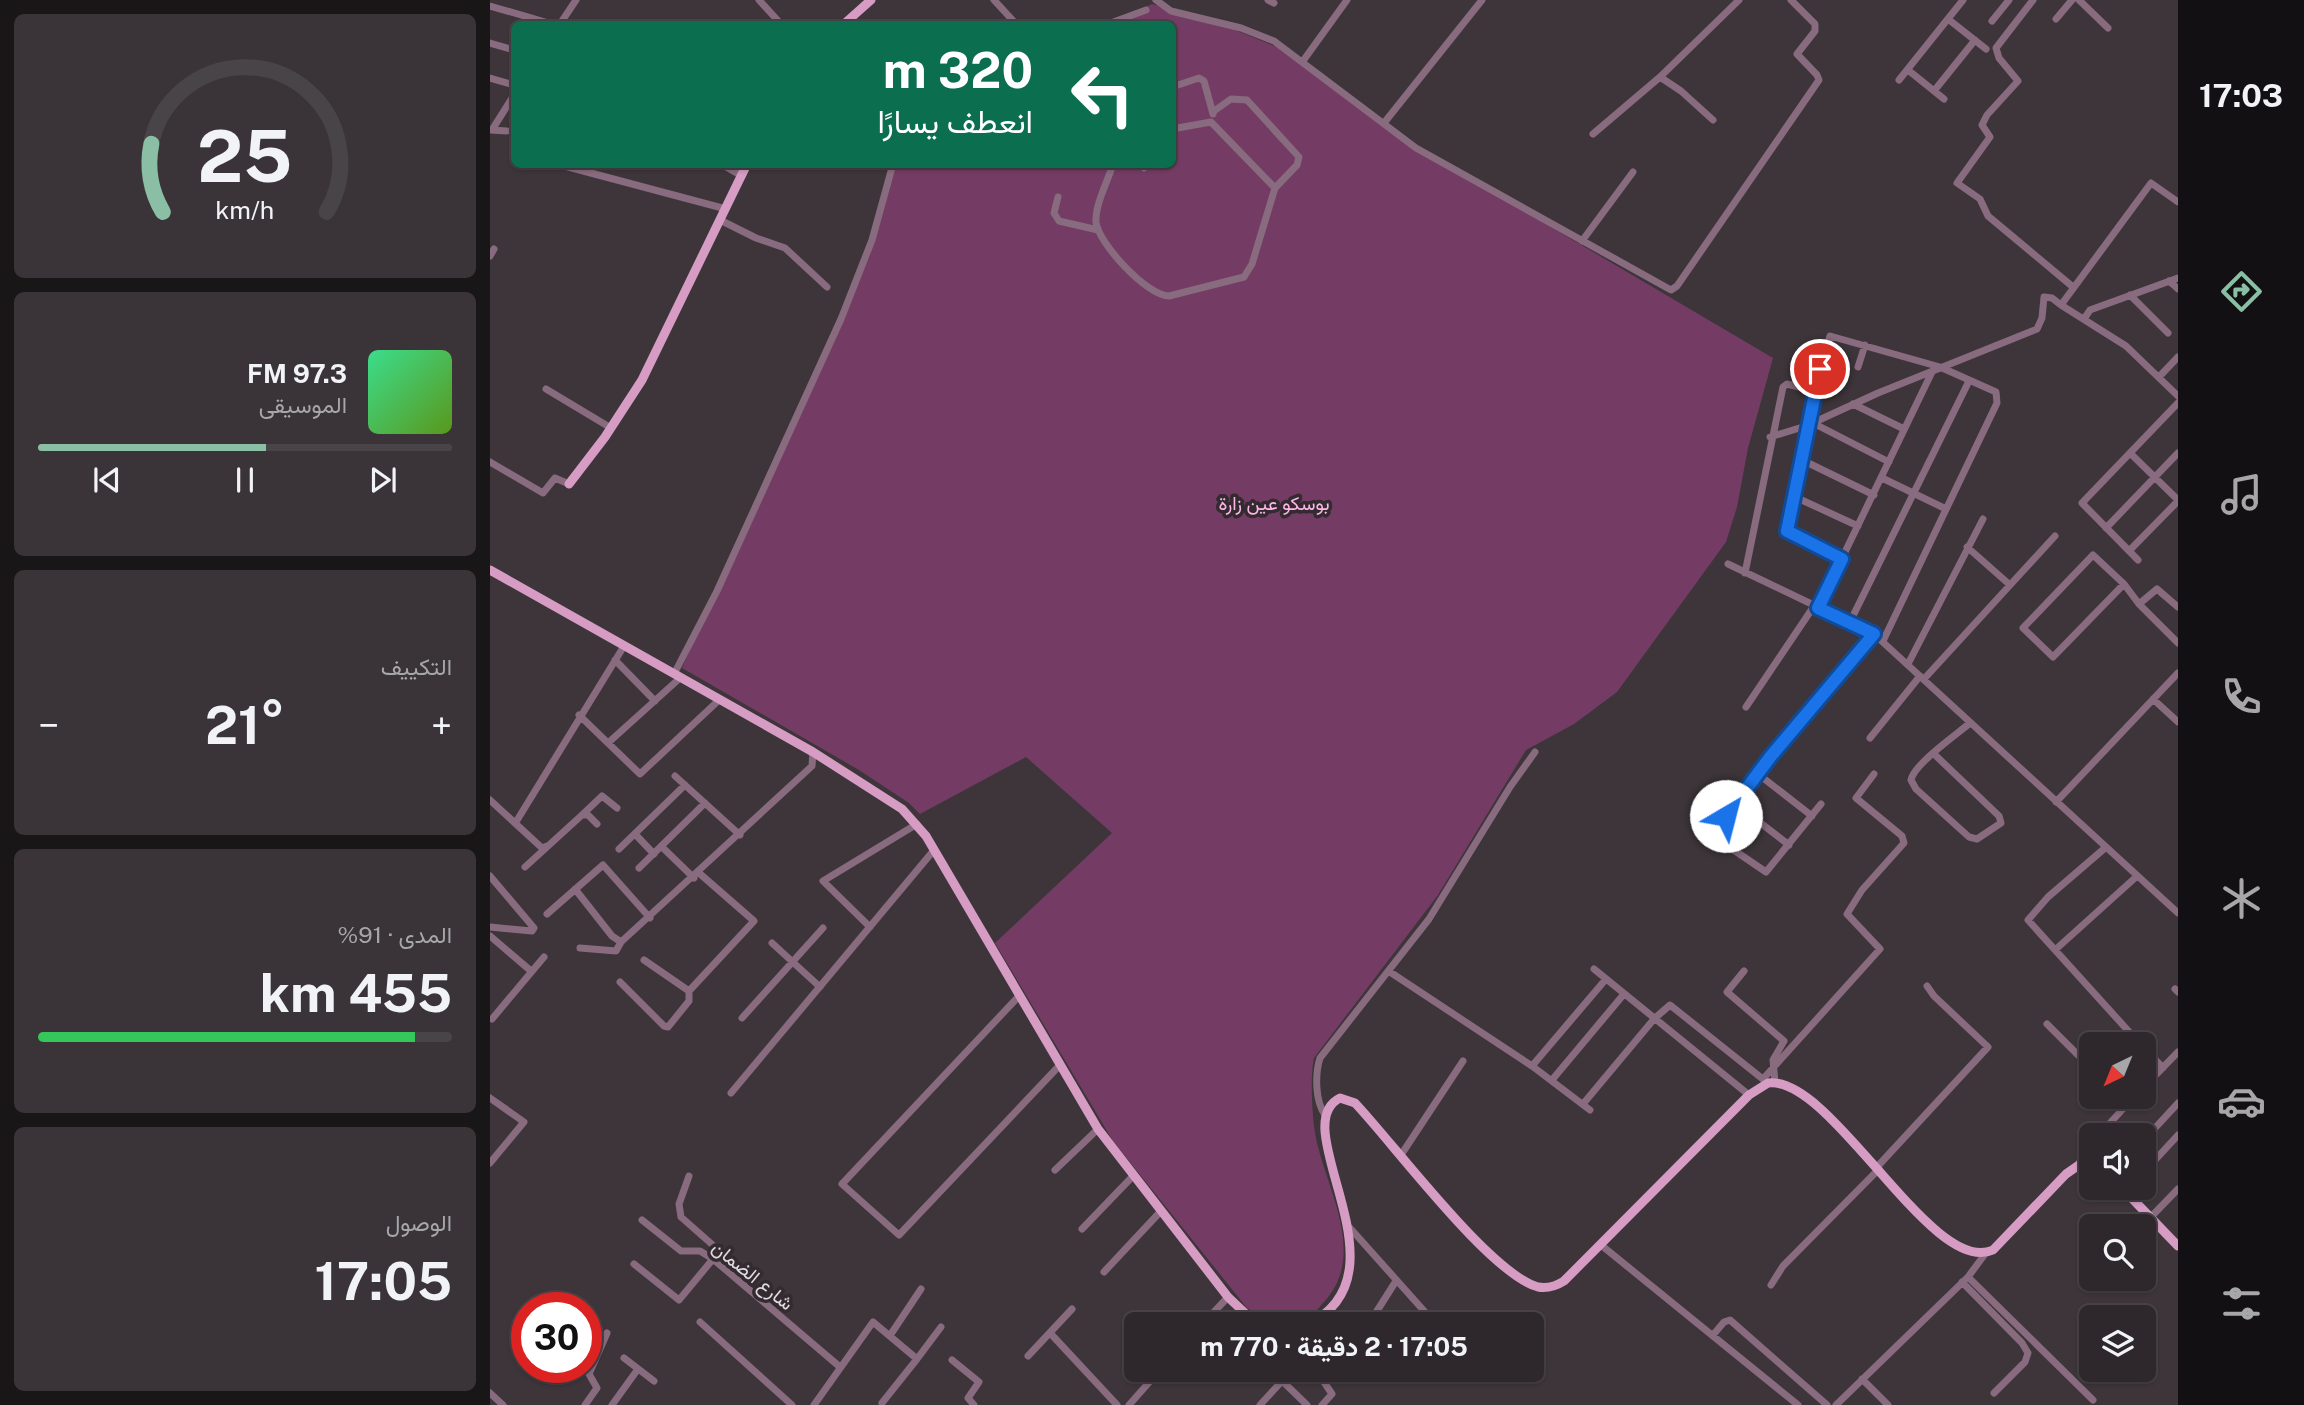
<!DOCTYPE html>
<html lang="ar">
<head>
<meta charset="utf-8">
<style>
	:root { --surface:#2e282c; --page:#3a3438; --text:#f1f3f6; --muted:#a7a6a9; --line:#494448; --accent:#8abfa5 }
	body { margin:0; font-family:"Public Sans",Vazirmatn,sans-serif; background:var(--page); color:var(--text); direction:rtl; height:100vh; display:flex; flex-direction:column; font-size:26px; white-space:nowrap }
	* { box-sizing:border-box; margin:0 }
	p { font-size:23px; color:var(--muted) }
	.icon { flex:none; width:38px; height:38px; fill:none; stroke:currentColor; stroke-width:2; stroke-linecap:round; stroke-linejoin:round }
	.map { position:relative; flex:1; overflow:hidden; direction:ltr }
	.details { display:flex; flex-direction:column; gap:14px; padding:14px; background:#191618; width:490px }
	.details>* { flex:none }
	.hud { position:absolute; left:21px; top:21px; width:665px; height:147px; border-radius:10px; box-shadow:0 2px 5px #0004,0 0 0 2px var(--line); direction:rtl; background:#0b6e4f; color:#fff; overflow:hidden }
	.needle { width:46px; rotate:223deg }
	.buttons { position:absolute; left:1589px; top:1032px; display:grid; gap:14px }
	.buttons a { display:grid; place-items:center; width:77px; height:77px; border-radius:10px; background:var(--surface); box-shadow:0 2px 5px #0004,0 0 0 2px var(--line); font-size:35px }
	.speed { position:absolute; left:21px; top:1292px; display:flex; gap:14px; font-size:35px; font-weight:700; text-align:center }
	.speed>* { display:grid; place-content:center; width:91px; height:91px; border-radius:50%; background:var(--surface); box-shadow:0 2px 5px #0004,0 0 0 2px var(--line); line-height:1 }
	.speed .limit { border:10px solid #d22; background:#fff; color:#111 }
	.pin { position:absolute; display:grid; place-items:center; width:60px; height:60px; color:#fff; margin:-30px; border:4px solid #fff; border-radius:50%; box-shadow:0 2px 7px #0007 }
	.me { position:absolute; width:77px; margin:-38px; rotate:37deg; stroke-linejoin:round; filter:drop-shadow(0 0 5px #0008) }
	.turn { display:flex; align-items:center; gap:24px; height:147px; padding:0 28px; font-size:32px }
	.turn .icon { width:91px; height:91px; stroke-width:2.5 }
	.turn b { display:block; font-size:49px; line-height:60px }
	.big { font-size:52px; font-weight:700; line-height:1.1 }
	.details .card { flex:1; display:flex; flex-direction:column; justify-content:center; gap:10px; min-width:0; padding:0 24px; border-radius:10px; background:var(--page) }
	.details .dial { align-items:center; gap:0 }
	.dial svg { height:182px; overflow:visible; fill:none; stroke:var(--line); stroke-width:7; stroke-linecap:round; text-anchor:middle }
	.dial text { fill:var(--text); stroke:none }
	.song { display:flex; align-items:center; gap:21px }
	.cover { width:84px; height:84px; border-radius:10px; background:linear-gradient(135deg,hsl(150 70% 55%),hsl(90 70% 35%)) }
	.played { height:7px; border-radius:4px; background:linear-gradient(90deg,var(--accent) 55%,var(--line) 55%) }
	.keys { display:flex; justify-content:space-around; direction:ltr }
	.heat { display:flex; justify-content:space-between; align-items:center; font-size:38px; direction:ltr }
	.charge { height:10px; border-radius:5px; background:linear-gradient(90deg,#34c759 91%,var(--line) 0) }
	.trip { position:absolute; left:634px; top:1312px; width:420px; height:70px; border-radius:10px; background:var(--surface); box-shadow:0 2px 5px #0004,0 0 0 2px var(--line); font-weight:700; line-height:70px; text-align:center; direction:rtl }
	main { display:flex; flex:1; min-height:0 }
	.menu { display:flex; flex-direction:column; width:126px; justify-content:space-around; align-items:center; background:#121012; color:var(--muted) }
	.menu .icon { width:49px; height:49px }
	.menu .current { color:var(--accent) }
	.menu b { font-size:32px; color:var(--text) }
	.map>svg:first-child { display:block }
	.green { fill:#743c64 }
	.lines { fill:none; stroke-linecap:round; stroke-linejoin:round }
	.minor { stroke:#886b7e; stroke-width:7 }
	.major { stroke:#d69cc3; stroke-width:9 }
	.route-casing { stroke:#114b97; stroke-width:18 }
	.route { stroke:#1a73e8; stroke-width:12 }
	.labels { text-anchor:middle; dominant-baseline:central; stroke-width:7; stroke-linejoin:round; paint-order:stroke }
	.park-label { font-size:19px; fill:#ffb5e7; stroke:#332b30 }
	.street-label { font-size:19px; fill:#e1dcdf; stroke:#332b30 }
</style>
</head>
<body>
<main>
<nav class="menu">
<b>17:03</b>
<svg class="icon current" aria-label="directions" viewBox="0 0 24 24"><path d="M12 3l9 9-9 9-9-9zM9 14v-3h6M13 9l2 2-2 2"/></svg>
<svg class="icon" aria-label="music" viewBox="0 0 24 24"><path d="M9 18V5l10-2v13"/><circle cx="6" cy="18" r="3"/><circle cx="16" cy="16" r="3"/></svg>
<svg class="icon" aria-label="phone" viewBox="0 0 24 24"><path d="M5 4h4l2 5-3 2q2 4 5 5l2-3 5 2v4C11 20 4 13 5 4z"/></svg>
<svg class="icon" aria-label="climate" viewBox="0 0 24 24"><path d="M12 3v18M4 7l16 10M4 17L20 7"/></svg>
<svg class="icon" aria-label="car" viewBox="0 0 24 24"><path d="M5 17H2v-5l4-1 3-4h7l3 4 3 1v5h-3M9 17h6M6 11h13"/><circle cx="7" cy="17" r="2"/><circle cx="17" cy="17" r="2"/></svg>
<svg class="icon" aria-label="filters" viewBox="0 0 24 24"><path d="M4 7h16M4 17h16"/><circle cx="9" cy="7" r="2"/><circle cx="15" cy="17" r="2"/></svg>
</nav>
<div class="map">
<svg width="1688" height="1405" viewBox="0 0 1688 1405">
	<rect width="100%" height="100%" fill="#3d353a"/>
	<path class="green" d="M 662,4 L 728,23 L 799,52 L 920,144 L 1283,358 L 1258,448 L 1247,507 L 1236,542 L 1127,692 L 1084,724 L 1036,750 L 948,895 L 824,1058 C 820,1075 822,1114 825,1133 C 834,1186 879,1253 834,1302 C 828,1309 822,1316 813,1319 C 793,1323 774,1320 757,1308 L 623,1141 L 505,943 L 622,833 L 536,757 L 430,814 L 419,803 L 369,770 L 192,668 L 384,236 L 402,165 L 682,164 L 682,24 L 616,24 Z"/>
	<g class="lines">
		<path class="minor" d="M 269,0 L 291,24
			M 504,0 L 526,24
			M 666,0 L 681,11 L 751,28 L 784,41 L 926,148 L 1181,290 L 1187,286 L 1329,80 L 1327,75 L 1307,54 L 1325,31 L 1325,24 L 1301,0
			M 778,0 L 784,3
			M 1543,0 L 1506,48 L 1509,58 L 1528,81 L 1497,115 L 1492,125 L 1500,137 L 1467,183 L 1490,199 L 1498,216 L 1583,287
			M 1589,0 L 1618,28
			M 0,6 L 62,24
			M 1458,19 L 1496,49
			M 1566,19 L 1582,0
			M 1502,21 L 1519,0
			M 70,24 L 86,0
			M 618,24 L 656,10
			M 0,43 L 24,50
			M 813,61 L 857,0
			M 1418,70 L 1454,99
			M 1170,77 L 1191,91 L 1223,120
			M 0,78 L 24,85
			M 1409,80 L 1473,0
			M 682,87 L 709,78 L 714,81 L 723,114
			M 1444,91 L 1485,40
			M 894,123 L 992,0
			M 682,129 L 721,122 L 785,188
			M 1,130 L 17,131
			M 2,130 L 24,95
			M 1103,134 L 1170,77 L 1249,0
			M 67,164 L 236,209
			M 231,164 L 252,176
			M 623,164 C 618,181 605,204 606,222 C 608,243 657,296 679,296 L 754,277 L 762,264 L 785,188 L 807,165 L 809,157 L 757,100 L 741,99 L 724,111
			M 651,164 L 654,168
			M 568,197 L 564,213 L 569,221 L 608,230
			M 1688,202 L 1661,183 L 1571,305 L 1636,346 L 1688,396
			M 230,220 L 266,238 L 295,248 L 337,287
			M 1092,241 L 1143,172
			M 0,256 L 4,249
			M 1679,281 L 1688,289
			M 1640,295 L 1678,333
			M 1594,319 L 1600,310 L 1688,278
			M 1368,367 L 1375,345
			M 1669,377 L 1688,357
			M 56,389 L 121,428
			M 1363,404 L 1414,429
			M 1321,422 L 1399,462
			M 1280,437 L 1316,426 L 1388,393 L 1547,329 L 1552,318 L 1554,297 L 1562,298 L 1571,305
			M 1641,454 L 1688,500
			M 1310,459 L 1384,495
			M 0,462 L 53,493 L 65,478 L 79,484
			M 1392,478 L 1456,509
			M 1303,496 L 1368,526
			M 1616,528 L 1688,453
			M 1477,547 L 1520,585
			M 1639,551 L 1688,501
			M 1352,559 L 1300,534 L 1296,528 L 1316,426 L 1340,336 L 1450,367 L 1506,392 L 1507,403 L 1393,641
			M 1648,560 L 1592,503 L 1688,403
			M 1238,564 L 1384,634 L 1688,913
			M 1255,573 L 1293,387 L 1297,384 L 1325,391
			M 1634,584 L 1563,657 L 1533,628 L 1603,555 L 1634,584 L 1649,604 L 1688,643
			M 1649,604 L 1667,589 L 1688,607
			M 1328,608 L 1442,372
			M 1360,622 L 1479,381
			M 125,660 L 165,701
			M 1418,664 L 1493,519
			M 184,674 L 227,591 L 351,319 L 382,240 L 403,164
			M 1434,679 L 1565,536
			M 1663,699 L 1688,722
			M 1256,707 L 1324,606
			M 89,715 L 150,774 L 228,701
			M 1380,738 L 1430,676
			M 118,743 L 190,678
			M 1444,754 L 1509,816 L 1511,823 L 1487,839 L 1479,837 L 1426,789 L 1421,780 C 1424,764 1466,735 1480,723
			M 1268,774 L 1322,816
			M 185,776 L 250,835
			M 0,800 L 52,848 L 57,846
			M 1566,802 L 1688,673
			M 1246,804 L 1299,845
			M 1331,804 L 1276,872 L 1232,842 L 1225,833 L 1281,756 L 1384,634
			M 92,815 L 112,796 L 127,808
			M 26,822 L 134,646
			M 145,834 L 164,854
			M 172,847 L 204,878
			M 1615,848 L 1558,897 L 1538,920 L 1651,1045
			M 129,849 L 195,785
			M 35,867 L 92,815 L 98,815 L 107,824
			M 149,868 L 215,803
			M 0,876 L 44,928 L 42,931 L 0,927
			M 85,889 L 122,936 L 131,942 L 322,766 L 323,752
			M 57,914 L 113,865 L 160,918
			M 380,927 L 333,881 L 427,824
			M 0,936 L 41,971
			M 282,943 L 330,987
			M 90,948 L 126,951 L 131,942
			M 1565,950 L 1646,877
			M 1104,969 L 1259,1095
			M 1254,971 L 1237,992 L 1294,1041 L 1283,1060 L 1285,1082
			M 900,972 L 1042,1066 L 1100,1110
			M 130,982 L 174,1026 L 178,1027 L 199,1001 L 199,991 L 154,960
			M 1685,989 L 1688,992
			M 199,991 L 264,921 L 209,873
			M 529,996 L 352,1184 L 409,1235 L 569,1066
			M 252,1018 L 333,928
			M 2,1019 L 54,957
			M 1557,1024 L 1601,1068
			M 1654,1047 L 1673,1068
			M 1042,1066 L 1116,979
			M 1273,1079 L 1390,949 L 1357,914 L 1372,890 L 1414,843 L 1412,836 L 1366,798 L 1384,774
			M 1062,1080 L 1134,994
			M 1654,1087 L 1688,1052
			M 241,1093 L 444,850
			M 1630,1097 L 1637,1105
			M 0,1098 L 34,1122 L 0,1163
			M 1093,1104 L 1164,1019 L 1180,1005 L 1274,1080
			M 835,1115 C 825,1101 825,1074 830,1058 L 939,919 L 1020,787 L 1045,752
			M 1608,1136 L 1644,1097
			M 1654,1140 L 1688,1103
			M 911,1155 L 973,1061
			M 1589,1165 L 1592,1154 L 1601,1143
			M 1387,1167 L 1498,1047 L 1444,996 L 1437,986
			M 565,1170 L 608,1129
			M 1654,1172 L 1688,1135
			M 1660,1218 L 1688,1189
			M 152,1220 L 191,1251 L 210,1251 L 223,1259 L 350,1367
			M 860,1228 L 935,1312 L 928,1325
			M 592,1229 L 643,1176
			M 1111,1245 L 1308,1405
			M 144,1264 L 189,1300 L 223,1259 L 225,1247 L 191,1217 L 189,1204 L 199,1176
			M 614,1272 L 671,1211
			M 1478,1277 L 1603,1400
			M 1472,1282 L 1532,1343 L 1538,1353 L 1535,1362 L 1504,1393
			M 1281,1285 L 1293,1266 L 1389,1169
			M 836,1312 L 847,1325
			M 210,1322 L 302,1405
			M 712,1325 L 738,1297
			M 878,1325 L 906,1281
			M 401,1334 L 431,1289
			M 561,1334 L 627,1405
			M 1223,1335 L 1234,1322 L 1240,1320 L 1337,1405
			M 538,1356 L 582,1309
			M 134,1358 L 164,1381
			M 462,1360 L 489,1382 L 478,1398 L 484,1405
			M 781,1370 L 817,1405
			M 826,1370 L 842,1394 L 832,1405
			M 889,1370 L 893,1374 L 899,1370
			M 1372,1379 L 1398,1405
			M 0,1393 L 13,1405
			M 392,1403 L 427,1359
			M 95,1405 L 107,1388 L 99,1374 L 117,1333
			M 122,1405 L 148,1369
			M 324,1405 L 383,1322 L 427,1359 L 451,1327
			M 639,1405 L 670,1370
			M 770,1405 L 792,1381
			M 1346,1405 L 1478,1277 L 1495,1254"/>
		<path class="major" d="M 354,24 L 381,0
			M 79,484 L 115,437 L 152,380 L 257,164
			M 0,570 L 323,752 L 412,809 L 436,836 L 608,1129 L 738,1297 L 758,1316 L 772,1325
			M 1632,1188 L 1688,1246
			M 817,1325 C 923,1274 793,1126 850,1098 L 865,1103 C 904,1144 1000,1274 1048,1287 C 1058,1289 1066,1286 1074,1281 L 1259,1095 L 1278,1083 C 1342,1075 1442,1278 1503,1250 L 1576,1174 L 1589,1165 L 1601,1166"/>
	</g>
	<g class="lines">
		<defs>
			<path id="route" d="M 1236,816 L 1281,756 L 1384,634 L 1328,608 L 1352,559 L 1297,531 L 1330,369"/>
		</defs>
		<use href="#route" class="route-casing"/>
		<use href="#route" class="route"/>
	</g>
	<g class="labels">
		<g class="park-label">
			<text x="784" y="503">بوسكو عين زارة</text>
		</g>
		<g class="street-label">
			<text transform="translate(263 1275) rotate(39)">شارع الضمان</text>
		</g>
	</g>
</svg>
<div class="buttons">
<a><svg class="needle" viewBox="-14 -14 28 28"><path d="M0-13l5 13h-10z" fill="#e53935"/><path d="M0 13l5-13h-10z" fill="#a7a6a9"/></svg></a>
<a><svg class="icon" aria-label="sound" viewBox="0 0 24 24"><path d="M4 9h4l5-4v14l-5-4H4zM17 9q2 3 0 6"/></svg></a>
<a><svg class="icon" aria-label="search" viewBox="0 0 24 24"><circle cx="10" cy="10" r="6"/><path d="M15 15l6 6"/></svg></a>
<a><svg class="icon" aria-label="layers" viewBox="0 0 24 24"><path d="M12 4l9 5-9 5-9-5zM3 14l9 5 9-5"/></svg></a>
</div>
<div class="speed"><div class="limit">30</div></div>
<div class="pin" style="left:1330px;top:369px;background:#d93025"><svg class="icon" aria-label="arrive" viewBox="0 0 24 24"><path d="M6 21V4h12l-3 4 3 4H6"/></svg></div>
<svg class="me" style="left:1236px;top:816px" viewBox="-20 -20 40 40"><circle r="19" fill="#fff"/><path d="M0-13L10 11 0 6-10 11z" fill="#1a73e8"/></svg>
<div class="trip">17:05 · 2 دقيقة · 770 m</div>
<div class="hud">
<div class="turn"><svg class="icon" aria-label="left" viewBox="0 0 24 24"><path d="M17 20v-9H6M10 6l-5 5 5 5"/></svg><div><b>320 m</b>انعطف يسارًا</div></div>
</div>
</div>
<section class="details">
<div class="card dial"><svg viewBox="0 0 100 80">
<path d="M14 69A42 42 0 1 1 86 69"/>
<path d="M14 69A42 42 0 0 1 9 39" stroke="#8abfa5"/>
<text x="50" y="56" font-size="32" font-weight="700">25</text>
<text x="50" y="72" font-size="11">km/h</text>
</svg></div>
<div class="card">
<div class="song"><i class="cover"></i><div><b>97.3 FM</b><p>الموسيقى</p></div></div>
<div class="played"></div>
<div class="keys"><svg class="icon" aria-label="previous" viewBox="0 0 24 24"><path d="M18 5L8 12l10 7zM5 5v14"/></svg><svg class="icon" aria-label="pause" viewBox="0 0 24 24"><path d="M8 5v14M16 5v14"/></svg><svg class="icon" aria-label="next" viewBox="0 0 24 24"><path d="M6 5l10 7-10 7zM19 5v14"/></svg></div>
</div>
<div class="card"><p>التكييف</p>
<div class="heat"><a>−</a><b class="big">21°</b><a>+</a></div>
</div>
<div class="card"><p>المدى · 91%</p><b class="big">455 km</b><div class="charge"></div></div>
<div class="card"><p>الوصول</p><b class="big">17:05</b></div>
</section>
</main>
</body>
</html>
